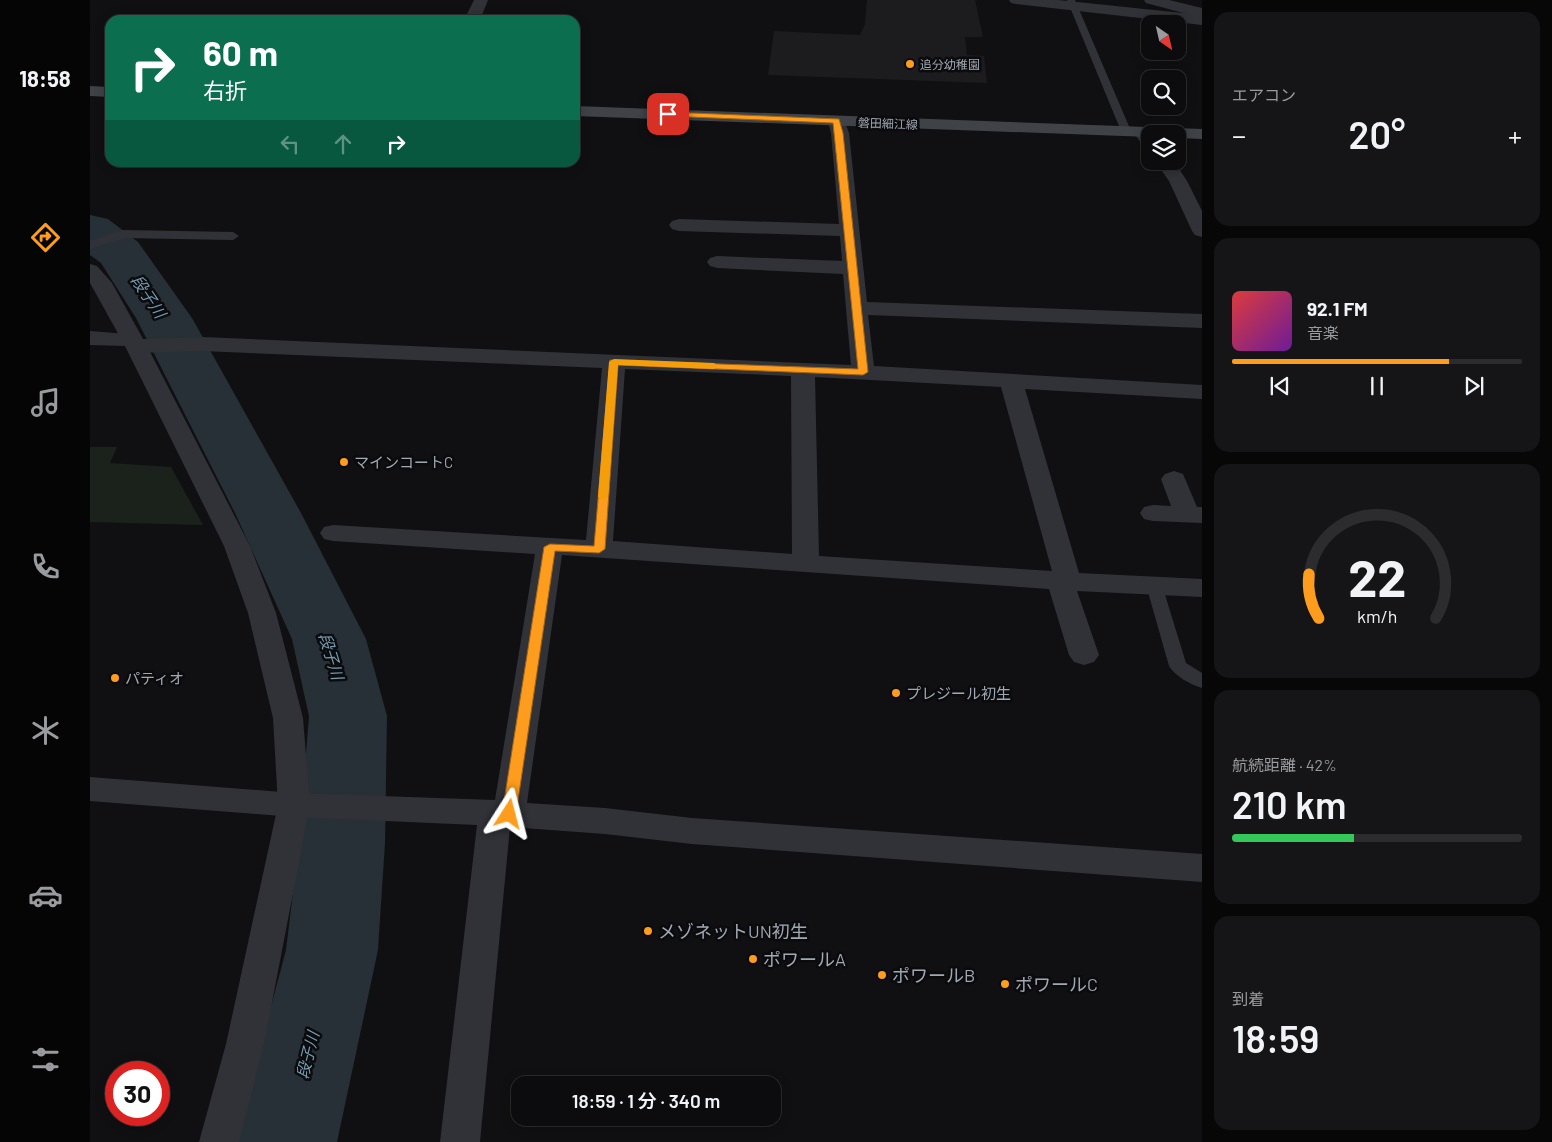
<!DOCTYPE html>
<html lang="ja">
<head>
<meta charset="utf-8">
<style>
	:root { --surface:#0c0c0e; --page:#151517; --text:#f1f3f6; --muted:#9a9b9e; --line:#2c2c2e; --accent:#fd9c1d }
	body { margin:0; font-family:Barlow,"Noto Sans JP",sans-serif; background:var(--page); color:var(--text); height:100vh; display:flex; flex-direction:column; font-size:19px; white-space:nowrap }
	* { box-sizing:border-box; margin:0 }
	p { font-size:16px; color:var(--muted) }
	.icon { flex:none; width:28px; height:28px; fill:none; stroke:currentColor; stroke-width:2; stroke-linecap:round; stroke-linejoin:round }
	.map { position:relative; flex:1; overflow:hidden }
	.sheet { display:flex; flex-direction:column; gap:12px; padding:12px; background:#070708; width:350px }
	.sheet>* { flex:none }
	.top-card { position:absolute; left:15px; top:15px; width:475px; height:152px; border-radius:15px; box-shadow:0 2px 12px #0003,0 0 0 1px var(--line); background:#0b6e4f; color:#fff; overflow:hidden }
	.needle { width:32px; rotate:146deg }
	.controls { position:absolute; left:1051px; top:15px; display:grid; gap:10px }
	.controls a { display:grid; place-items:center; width:45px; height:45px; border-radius:10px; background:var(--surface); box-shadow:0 2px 12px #0003,0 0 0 1px var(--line); font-size:25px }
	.speed { position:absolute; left:15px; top:1061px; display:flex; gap:10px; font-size:25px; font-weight:700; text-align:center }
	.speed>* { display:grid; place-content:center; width:65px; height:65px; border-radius:50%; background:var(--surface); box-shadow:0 2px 12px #0003,0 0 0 1px var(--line); line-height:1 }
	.speed .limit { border:8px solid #d22; background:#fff; color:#111 }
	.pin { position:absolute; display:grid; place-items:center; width:42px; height:42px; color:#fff; margin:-21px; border-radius:10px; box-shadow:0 2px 8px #0006 }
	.me { position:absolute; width:55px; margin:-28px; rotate:9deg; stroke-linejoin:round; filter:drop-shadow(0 0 4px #0008) }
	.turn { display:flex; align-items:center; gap:18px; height:105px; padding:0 15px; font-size:22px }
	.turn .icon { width:65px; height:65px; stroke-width:2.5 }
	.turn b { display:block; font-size:35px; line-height:42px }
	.lanes { display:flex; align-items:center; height:48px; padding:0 15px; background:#0003; justify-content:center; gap:25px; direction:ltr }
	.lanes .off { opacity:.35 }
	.big { font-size:38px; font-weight:600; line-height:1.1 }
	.sheet .tile { flex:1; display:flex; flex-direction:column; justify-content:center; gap:8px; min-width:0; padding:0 18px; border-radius:15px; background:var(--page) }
	.sheet .dial { align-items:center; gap:0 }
	.dial svg { height:130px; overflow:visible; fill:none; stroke:var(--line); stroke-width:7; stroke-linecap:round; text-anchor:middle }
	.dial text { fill:var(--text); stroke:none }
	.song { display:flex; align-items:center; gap:15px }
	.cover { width:60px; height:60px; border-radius:8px; background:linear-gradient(135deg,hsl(0 70% 55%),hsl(280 70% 35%)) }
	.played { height:5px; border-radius:2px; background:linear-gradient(90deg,var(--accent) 75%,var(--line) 75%) }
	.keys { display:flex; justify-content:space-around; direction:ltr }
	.heat { display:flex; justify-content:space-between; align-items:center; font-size:28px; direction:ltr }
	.charge { height:8px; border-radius:4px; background:linear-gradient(90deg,#34c759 42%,var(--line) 0) }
	.trip { position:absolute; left:421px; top:1076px; width:270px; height:50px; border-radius:15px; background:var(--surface); box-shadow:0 2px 12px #0003,0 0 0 1px var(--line); font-weight:600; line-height:50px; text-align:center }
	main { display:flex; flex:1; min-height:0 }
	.menu { display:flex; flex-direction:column; width:90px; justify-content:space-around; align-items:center; background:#050506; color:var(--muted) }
	.menu .icon { width:35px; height:35px }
	.menu .active { color:var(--accent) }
	.menu b { font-size:22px; color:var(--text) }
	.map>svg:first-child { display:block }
	.built { fill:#1c1c1f }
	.green { fill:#1a221b }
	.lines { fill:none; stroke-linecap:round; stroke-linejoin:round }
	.river { fill:#263036; fill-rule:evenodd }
	.service { fill:#313237; fill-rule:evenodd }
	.minor { fill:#313237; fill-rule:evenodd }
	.tertiary { fill:#313237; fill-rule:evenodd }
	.secondary { fill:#3f4247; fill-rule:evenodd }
	.route { fill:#fd9c1d; stroke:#a46513 }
	.slow { fill:#f59e0b }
	.poi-dot { fill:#fd9c1d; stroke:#0b0b0d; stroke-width:2 }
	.labels { text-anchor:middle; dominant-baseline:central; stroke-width:5; stroke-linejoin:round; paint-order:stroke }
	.far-poi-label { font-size:12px; fill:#a0a8b4; stroke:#0b0b0d; text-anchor:start }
	.far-street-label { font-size:12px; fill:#a0a8b4; stroke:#0b0b0d }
	.poi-label { font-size:15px; fill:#a0a8b4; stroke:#0b0b0d; text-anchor:start }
	.water-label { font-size:16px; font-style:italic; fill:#749bb2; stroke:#0b0b0d }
	.near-poi-label { font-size:18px; fill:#a0a8b4; stroke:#0b0b0d; text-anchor:start }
</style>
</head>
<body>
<main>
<nav class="menu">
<b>18:58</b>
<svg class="icon active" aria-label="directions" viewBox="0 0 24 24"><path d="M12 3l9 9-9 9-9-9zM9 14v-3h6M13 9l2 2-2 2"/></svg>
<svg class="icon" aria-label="music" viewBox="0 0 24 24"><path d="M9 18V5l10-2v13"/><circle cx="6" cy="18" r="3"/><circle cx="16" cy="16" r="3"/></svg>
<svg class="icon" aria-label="phone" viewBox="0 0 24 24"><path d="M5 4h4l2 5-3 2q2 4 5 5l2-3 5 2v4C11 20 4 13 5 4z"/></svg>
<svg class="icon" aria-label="climate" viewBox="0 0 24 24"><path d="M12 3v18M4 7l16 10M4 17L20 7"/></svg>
<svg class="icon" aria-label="car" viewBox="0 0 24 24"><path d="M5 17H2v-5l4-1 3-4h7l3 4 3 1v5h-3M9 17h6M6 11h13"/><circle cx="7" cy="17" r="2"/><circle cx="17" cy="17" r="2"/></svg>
<svg class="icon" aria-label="filters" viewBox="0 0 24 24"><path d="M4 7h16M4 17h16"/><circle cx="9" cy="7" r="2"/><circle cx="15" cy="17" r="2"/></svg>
</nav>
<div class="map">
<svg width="1112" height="1142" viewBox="0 0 1112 1142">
	<rect width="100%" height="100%" fill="#101012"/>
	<path class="built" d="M 777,0 L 885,0 L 893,37 L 875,37 L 877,55 L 894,56 L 897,83 L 678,75 L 684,31 L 770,35 L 775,24 Z"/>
	<path class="green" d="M 0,447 L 27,447 L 20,463 L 81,467 L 113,525 L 0,522 Z"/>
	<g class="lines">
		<path class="river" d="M 0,215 L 18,219 L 48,242 L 102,318 L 211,513 L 276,639 L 297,716 L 295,843 L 288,950 L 247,1142 L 145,1142 L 196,950 L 209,843 L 219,716 L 202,639 L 145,513 L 46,318 L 11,263 L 0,255 Z"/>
		<path class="service" d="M 977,0 L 985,0 L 1041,131 L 1040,133 L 1036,134 L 1031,131 Z
			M 33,230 L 143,232 L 149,236 L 143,240 L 34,238 L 0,249 L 0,241 Z
			M 1064,580 L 1070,581 L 1072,585 L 1096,663 L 1112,673 L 1112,688 C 1101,685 1085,676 1079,666 L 1056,585 L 1058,581 Z"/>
		<path class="minor" d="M 384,0 L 398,0 L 390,20 L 374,20 Z
			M 919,0 L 968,0 L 1112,15 L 1112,25 L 926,4 L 921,3 Z
			M 747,116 L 753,117 L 759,133 L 777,302 L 1112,314 L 1112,328 L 778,315 L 784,366 L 1112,385 L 1112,399 L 935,389 L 989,573 L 1112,579 L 1112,597 L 987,591 L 1009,655 L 1004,662 L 994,665 L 984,662 L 979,655 L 959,589 L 472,555 L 437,803 L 515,808 L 602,818 L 1112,854 L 1112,882 L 602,844 L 515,834 L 420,827 L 390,1142 L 350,1142 L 387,825 L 204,817 L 0,801 L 0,777 L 204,793 L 405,800 L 445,554 L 243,541 L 234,539 L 230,533 L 234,527 L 243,525 L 496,540 L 512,368 L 112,351 L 46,353 L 38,351 L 35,346 L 0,345 L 0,331 L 50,335 L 53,339 L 112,337 L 761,365 L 753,274 L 627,268 L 620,266 L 617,262 L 620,258 L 627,256 L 752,261 L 750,236 L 589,231 L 582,229 L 579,225 L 582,221 L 589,219 L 749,224 L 741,133 L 738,121 L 741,117 ZM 535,369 L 701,376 L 702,554 L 523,541 ZM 725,377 L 911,387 L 962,571 L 729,556 Z
			M 1052,127 L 1058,128 L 1062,134 L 1060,134 L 1060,148 L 1054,147 L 1043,132 L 1046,128 Z
			M 1065,161 L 1084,161 L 1097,181 L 1112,211 L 1112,237 L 1105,235 L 1102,231 L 1079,181 Z
			M 1084,471 L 1093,474 L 1107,507 L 1112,507 L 1112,523 L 1063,521 L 1054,519 L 1050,513 L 1054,507 L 1063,505 L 1081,506 L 1071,479 L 1075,474 Z"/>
		<path class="tertiary" d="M 1054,0 L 1079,0 L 1112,8 L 1112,18 L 1056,3 Z
			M 0,264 L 7,266 L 22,283 L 57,346 L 160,546 L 186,613 L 213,718 L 220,805 L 174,1044 L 149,1142 L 109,1142 L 136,1044 L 188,805 L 183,718 L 158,613 L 134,546 L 35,346 L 0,283 Z"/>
		<path class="secondary" d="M 0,86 L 20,87 L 20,97 L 0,96 Z
			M 485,106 L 1112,129 L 1112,139 L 1088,138 L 1088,134 L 1060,134 L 1060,137 L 485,116 Z"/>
	</g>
	<path class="route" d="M 578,112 L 749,119 L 753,133 L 778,372 L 773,375 L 528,365 L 515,549 L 509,553 L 465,551 L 426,814 L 424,818 L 419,819 L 414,818 L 412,814 L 454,547 L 460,544 L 504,546 L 520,360 L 768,369 L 743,123 L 576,116 L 575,114 Z"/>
	<path class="slow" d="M 524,359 L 624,363 L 628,366 L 624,369 L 528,365 L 518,497 L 513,500 L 508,497 L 519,362 Z"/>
	<g class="poi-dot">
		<circle cx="820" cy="64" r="5"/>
		<circle cx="254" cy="462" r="5"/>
		<circle cx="25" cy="678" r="5"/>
		<circle cx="806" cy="693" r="5"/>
		<circle cx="558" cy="931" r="5"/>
		<circle cx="663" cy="959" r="5"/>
		<circle cx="792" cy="975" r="5"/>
		<circle cx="915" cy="984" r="5"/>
	</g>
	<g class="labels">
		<g class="far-poi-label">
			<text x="830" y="64">追分幼稚園</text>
		</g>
		<g class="far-street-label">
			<text transform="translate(798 123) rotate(2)">磐田細江線</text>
		</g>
		<g class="poi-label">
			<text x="264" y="462">マインコートC</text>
			<text x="35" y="678">パティオ</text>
			<text x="816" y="693">プレジール初生</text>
		</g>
		<g class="water-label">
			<text transform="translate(59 296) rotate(56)">段子川</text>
			<text transform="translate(242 656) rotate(73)">段子川</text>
			<text transform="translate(217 1055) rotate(-76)">段子川</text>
		</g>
		<g class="near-poi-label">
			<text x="568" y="931">メゾネットUN初生</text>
			<text x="673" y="959">ポワールA</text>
			<text x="802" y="975">ポワールB</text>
			<text x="925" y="984">ポワールC</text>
		</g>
	</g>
</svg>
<div class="controls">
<a><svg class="needle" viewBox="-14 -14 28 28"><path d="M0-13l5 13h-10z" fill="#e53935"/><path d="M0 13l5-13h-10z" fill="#9a9b9e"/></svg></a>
<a><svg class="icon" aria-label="search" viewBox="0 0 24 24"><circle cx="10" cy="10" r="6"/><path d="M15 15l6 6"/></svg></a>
<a><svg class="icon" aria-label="layers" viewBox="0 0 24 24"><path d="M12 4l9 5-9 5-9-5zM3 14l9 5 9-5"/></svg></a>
</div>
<div class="speed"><div class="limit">30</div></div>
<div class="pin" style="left:578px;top:114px;background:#d93025"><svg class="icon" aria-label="arrive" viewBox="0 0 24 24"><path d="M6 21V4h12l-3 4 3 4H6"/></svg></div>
<svg class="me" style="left:419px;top:814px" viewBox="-20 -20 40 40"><path d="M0-17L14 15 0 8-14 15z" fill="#fd9c1d" stroke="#fff" stroke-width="4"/></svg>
<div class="trip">18:59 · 1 分 · 340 m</div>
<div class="top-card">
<div class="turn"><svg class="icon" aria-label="right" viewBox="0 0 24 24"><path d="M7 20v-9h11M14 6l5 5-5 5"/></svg><div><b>60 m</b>右折</div></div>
<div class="lanes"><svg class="icon off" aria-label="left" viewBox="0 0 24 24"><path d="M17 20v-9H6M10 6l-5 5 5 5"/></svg><svg class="icon off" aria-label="ahead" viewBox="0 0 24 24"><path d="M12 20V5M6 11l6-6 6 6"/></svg><svg class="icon" aria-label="right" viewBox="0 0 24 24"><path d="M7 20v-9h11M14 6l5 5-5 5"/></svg></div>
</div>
</div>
<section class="sheet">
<div class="tile"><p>エアコン</p>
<div class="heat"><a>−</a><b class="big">20°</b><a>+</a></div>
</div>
<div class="tile">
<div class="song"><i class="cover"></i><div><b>92.1 FM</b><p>音楽</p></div></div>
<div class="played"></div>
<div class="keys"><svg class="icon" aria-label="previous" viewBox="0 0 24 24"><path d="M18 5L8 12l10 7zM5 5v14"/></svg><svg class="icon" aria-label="pause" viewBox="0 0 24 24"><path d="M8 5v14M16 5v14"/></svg><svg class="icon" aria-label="next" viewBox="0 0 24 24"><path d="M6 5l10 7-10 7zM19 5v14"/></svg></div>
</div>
<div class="tile dial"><svg viewBox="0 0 100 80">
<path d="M14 69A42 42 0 1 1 86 69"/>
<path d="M14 69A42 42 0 0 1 8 42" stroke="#fd9c1d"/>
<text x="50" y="56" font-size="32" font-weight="700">22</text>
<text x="50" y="72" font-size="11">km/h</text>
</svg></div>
<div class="tile"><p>航続距離 · 42%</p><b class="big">210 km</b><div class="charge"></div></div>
<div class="tile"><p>到着</p><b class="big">18:59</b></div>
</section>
</main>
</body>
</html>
